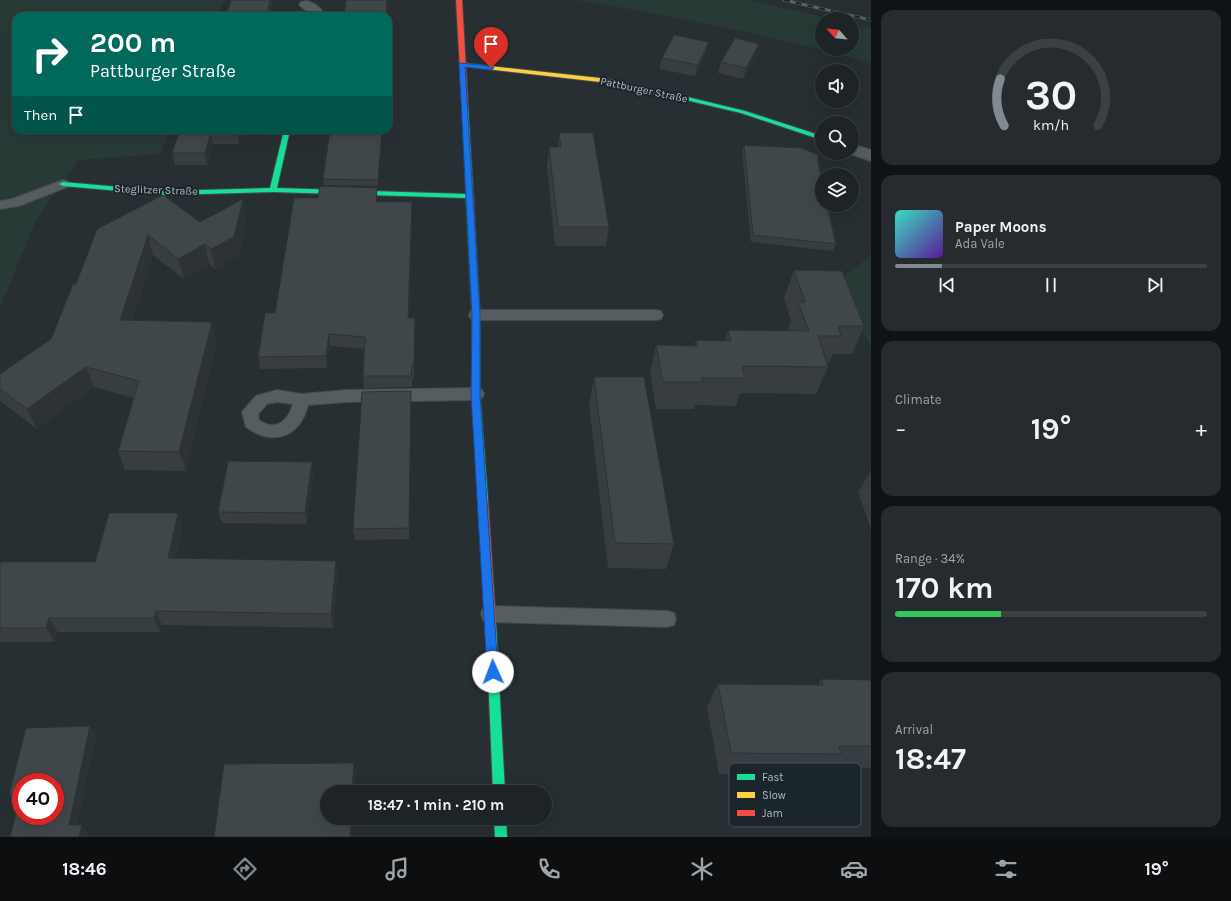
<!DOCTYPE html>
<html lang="en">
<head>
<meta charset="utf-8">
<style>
	:root { --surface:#1d2326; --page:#252b2e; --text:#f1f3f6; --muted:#a0a4a7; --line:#3b4043; --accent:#808b91 }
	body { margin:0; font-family:Karla,sans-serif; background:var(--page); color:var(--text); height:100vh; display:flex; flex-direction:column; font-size:15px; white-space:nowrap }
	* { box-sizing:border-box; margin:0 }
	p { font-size:13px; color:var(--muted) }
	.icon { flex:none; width:22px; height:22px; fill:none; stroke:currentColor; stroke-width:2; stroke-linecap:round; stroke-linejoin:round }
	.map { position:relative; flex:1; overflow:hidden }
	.drawer { display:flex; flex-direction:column; gap:10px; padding:10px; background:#101315; width:360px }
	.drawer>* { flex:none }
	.hud { position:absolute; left:12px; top:12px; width:380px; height:122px; border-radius:12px; box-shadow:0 4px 16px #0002,0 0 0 1px var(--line); background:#00695c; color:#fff; overflow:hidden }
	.needle { width:26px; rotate:297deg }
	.fabs { position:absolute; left:815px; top:12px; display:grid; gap:8px }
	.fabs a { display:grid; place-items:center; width:44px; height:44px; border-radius:50%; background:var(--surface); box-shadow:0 4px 16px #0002,0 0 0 1px var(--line); font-size:20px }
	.speed { position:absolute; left:12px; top:773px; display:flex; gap:8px; font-size:20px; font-weight:700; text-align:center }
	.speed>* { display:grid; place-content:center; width:52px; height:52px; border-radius:50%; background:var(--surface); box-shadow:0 4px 16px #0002,0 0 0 1px var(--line); line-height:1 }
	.speed .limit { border:6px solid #d22; background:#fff; color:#111 }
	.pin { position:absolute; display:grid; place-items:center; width:34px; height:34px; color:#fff; margin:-41px -17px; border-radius:50% 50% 50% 0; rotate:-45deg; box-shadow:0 0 4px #0007 }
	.pin .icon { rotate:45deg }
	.me { position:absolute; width:44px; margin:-22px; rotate:358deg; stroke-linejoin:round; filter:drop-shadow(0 0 3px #0008) }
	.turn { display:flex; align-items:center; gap:14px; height:84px; padding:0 12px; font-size:18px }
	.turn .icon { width:52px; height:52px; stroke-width:2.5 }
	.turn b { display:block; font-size:28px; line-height:34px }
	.then { display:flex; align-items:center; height:38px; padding:0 12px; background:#0003; gap:8px; font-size:15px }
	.big { font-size:30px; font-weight:700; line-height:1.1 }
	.drawer .tile { flex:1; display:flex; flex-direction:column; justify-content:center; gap:6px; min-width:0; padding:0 14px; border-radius:12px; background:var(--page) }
	.drawer .dial { align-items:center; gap:0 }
	.dial svg { height:104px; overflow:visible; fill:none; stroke:var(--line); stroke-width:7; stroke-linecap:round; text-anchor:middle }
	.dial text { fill:var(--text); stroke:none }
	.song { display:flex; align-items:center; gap:12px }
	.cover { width:48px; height:48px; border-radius:6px; background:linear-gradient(135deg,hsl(170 70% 55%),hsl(270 70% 35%)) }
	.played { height:4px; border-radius:2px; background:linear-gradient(90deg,var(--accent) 15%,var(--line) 15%) }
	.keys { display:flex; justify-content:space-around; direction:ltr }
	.heat { display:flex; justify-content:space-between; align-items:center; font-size:22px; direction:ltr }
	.charge { height:6px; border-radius:3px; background:linear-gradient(90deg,#34c759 34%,var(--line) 0) }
	.trip { position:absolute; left:320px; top:785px; width:232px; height:40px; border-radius:20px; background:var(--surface); box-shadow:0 4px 16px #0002,0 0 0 1px var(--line); font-weight:700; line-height:40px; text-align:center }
	.menu { display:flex; height:64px; justify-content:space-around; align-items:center; background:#0c0e0f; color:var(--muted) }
	.menu .icon { width:28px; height:28px }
	.menu .current { color:var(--accent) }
	.menu b { font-size:18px; color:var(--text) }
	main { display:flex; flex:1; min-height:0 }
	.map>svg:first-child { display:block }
	.green { fill:#273a36 }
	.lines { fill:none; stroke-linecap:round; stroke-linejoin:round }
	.lane-casing { stroke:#444a4d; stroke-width:2 }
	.street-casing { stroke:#444a4d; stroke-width:2 }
	.fast-casing { stroke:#444a4d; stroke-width:2 }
	.slow-casing { stroke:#444a4d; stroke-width:2 }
	.jam-casing { stroke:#444a4d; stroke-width:2 }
	.lane { fill:#565d60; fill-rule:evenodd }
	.street { fill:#565d60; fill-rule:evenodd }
	.fast { fill:#16e098; fill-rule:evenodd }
	.slow { fill:#ffcf43; fill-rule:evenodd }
	.jam { fill:#f24e42; fill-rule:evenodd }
	.rail-casing { stroke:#5a6064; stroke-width:3 }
	.rail { stroke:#1b262c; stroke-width:2; stroke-dasharray:6; stroke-linecap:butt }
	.wall { fill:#373d40 }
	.shaded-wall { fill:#2d3234 }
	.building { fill:#40474a; stroke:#2d3234 }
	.route { fill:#1a73e8; stroke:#114b97 }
	.labels { text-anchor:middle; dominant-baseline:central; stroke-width:4; stroke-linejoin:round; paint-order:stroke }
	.far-street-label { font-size:11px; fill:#b0bdc4; stroke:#1b262c }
	.key { fill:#1b262c; stroke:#48535a; stroke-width:1 }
	.key-label { font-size:11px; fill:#b0bdc4 }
</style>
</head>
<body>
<main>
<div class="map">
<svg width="871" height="837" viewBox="0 0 871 837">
	<rect width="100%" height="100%" fill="#272f32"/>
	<path class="green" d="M 0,0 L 225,0 L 218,16 L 16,16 L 16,130 L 170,130 L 160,154 L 78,160 L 36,220 L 0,308 Z
		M 574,0 L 748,0 L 833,19 L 822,19 L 822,49 L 852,49 L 852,24 L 871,28 L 871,62 C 773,37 674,15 574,0 Z
		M 871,255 L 871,347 L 840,280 Z"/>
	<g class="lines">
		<defs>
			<path id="lane" d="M 63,180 L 67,181 L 69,184 L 67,187 L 19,206 L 0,209 L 0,201 L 12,199 Z
				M 476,310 L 656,310 L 661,311 L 663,315 L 661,319 L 656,320 L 476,320 L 471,319 L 469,315 L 471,311 Z
				M 476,388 L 482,390 L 484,394 L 482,398 L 476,400 L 346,402 L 308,405 C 300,437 273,447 246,427 L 242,412 L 256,396 L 277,390 L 302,394 L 346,390 ZM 277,402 L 293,404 C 288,421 276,432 259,420 L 258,414 L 267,404 Z
				M 490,606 L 667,611 L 674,613 L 676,619 L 674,625 L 667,627 L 490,622 L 483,620 L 481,614 L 483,608 Z"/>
			<path id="street" d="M 306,1 C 312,2 319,6 323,12 L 322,16 L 308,16 L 309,13 L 299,5 L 301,2 Z
				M 852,144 L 871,150 L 871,161 L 847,153 L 852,153 Z"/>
			<path id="fast" d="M 671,93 L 745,111 L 822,136 L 822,140 L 741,113 L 669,96 L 668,95 Z
				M 465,103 L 468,105 L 480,315 L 480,394 L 488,501 L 486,504 L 483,505 L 480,504 L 478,501 L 472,394 L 472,315 L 466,198 L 273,192 L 165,195 L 63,186 L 59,184 L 63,182 L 165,191 L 270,188 L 284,130 L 290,130 L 277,188 L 466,194 L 462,105 Z
				M 491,620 L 495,622 L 496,625 L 505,792 L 493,792 L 486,625 L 487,622 Z
				M 494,818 L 506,818 L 507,837 L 495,837 Z"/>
			<path id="slow" d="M 462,63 L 609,79 L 674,95 L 671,97 L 609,83 L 460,66 L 460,64 Z"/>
			<path id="jam" d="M 456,0 L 462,0 L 468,105 L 465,107 L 462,105 Z
				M 483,497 L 486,498 L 488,501 L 496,625 L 495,628 L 491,630 L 487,628 L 486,625 L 478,501 L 480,498 Z"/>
		</defs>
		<use href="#lane" class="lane-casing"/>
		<use href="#street" class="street-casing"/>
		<use href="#fast" class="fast-casing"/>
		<use href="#slow" class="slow-casing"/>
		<use href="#jam" class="jam-casing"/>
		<use href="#lane" class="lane"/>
		<use href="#street" class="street"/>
		<use href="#fast" class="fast"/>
		<use href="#slow" class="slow"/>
		<use href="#jam" class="jam"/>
		<defs>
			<path id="rail" d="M 784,0 L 871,20"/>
		</defs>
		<use href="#rail" class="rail-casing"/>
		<use href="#rail" class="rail"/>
	</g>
	<path class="wall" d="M 759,44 L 756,55 L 743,79 L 718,73 L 721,62 Z
		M 706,53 L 695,76 L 659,69 L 662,58 Z
		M 180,130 L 242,130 L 239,144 L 213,144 L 207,165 L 175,165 L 172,153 Z
		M 330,130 L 382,130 L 378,186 L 323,185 L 323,179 Z
		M 559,133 L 609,227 L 606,246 L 555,246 L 547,166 L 549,147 L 558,147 Z
		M 744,145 L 818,161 L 836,244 L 833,251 L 751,242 L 742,151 Z
		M 377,200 L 377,202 L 412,214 L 409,318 L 415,330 L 414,378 L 412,378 L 412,387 L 364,388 L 363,376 L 364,349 L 330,346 L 327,368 L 260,369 L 258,357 L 275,313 Z
		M 247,219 L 238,257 L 215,269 L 209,264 L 184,279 L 153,255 L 133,320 L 212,322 L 217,342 L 186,471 L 125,470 L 118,451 L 134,398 L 94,387 L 37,429 L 0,401 L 0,374 L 51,339 L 76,284 L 97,229 Z
		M 794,270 L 864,326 L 852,354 L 833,354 L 829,363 L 827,363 L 828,367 L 816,394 L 740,393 L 736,406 L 695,405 L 694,409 L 656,409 L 650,373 L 656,345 L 694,346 L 696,340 L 725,341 L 728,330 L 789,331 L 788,329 L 791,321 L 784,298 Z
		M 594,377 L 674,544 L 666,569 L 608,568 L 589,404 Z
		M 411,391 L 409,539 L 355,540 L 353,529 Z
		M 871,470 L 871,529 L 858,492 Z
		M 314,473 L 307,524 L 222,523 L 218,512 Z
		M 178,513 L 183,528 L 176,558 L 336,561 L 338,575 L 333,628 L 162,625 L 160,632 L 58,632 L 55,642 L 0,642 L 0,562 L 95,562 Z
		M 821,679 L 871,680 L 871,768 L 831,767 L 824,775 L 719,774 L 707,707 L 718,684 L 818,685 Z
		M 90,726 L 96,735 L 77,825 L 88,832 L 87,837 L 10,837 L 19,802 L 16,802 L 9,794 Z"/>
	<path class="shaded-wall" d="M 270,0 L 274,0 L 271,16 L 267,16 Z
		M 387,0 L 388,0 L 387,16 L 386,16 Z
		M 391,16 L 391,22 L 388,71 L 388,65 Z
		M 709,42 L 706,53 L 695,76 L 698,65 Z
		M 759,44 L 756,55 L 743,79 L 746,68 Z
		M 237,130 L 242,130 L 239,144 L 237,132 Z
		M 382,130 L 382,133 L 378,186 L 378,180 Z
		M 211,132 L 213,144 L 207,165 L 205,153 Z
		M 377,188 L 377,200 L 376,214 L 376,202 Z
		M 243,199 L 247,219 L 238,257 L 215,269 L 211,249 Z
		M 412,202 L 412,214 L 408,330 L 408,318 Z
		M 148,235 L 153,255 L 127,340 L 120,320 Z
		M 205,244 L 209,264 L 184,279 L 178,259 Z
		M 415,318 L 415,330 L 414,378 L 414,366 Z
		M 212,322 L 217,342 L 186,471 L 179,452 Z
		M 329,334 L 330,346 L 327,368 L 326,356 Z
		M 86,367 L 94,387 L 37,429 L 27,409 Z
		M 411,391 L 411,402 L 409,539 L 409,528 Z
		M 312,462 L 314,473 L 307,524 L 305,513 Z
		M 178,513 L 183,528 L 173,572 L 168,558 Z
		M 336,561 L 338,575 L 333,628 L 331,614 Z
		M 156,611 L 162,625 L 160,632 L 154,618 Z
		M 49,618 L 58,632 L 55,642 L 46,628 Z
		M 90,726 L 96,735 L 76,832 L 69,825 Z
		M 354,763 L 356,775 L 355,792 L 352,792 Z
		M 351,818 L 354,818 L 353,837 L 350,837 Z
		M 82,825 L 88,832 L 87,837 L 79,837 Z"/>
	<path class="building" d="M 231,0 L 270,0 L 267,16 L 226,16 Z
		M 346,0 L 387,0 L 386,16 L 344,16 Z
		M 388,16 L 391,16 L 388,65 Z
		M 674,35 L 709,42 L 698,65 L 662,58 Z
		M 735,38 L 759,44 L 746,68 L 721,62 Z
		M 180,130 L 237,130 L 237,132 L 211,132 L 205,153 L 172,153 Z
		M 330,130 L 382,130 L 378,180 L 323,179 Z
		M 559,133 L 593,133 L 609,227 L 558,227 L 549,147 L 561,147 Z
		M 744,145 L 802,148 L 818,155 L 818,161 L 822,181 L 822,205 L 827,205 L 836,244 L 753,235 Z
		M 320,186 L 377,188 L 376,202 L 412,202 L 408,318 L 415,318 L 414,366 L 412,366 L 411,376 L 363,376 L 365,337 L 329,334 L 326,356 L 258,357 L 265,313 L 275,313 L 294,198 L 318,198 Z
		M 163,195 L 200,222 L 243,199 L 234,237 L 211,249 L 205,244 L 178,259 L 148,235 L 120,320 L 212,322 L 179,452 L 118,451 L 139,381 L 86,367 L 27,409 L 0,389 L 0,374 L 51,339 L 73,284 L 76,284 L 97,229 Z
		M 794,270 L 842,271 L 864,326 L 838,326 L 841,336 L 818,336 L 828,367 L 742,366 L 745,378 L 702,378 L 702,382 L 663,382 L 656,345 L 697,346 L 696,340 L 731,341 L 728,330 L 809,331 L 798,302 L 805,302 Z
		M 594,377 L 644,377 L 674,544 L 615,543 Z
		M 411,391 L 409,528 L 353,529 L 362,392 Z
		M 228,461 L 312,462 L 305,513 L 218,512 Z
		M 109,513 L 178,513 L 168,558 L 336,561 L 331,614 L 156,611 L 154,618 L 49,618 L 46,628 L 0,628 L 0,562 L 95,562 Z
		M 821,679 L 871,680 L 871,746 L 839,746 L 841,754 L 731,753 L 718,684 L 823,685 Z
		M 90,726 L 69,825 L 82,825 L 79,837 L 10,837 L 21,794 L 21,816 L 55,816 L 55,782 L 21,782 L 21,794 L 9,794 L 26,728 Z
		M 354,763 L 352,792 L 327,792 L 327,818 L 351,818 L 350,837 L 214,837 L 224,764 Z"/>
	<path class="route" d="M 459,63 L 491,66 L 494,68 L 491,70 L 465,67 L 480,315 L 480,394 L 498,672 L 497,676 L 493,677 L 489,676 L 487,672 L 471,394 L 472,315 Z"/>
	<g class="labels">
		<g class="far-street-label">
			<text transform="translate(644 90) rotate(12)">Pattburger Straße</text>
			<text transform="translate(156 190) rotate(2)">Steglitzer Straße</text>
		</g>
	</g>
	<rect x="729" y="763" width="132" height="64" rx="6" class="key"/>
	<rect x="737" y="774" width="18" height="6" fill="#16e098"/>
	<rect x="737" y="792" width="18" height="6" fill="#ffcf43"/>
	<rect x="737" y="810" width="18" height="6" fill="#f24e42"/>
	<g class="key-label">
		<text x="762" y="781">Fast</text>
		<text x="762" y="799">Slow</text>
		<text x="762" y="817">Jam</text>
	</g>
</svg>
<div class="fabs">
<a><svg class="needle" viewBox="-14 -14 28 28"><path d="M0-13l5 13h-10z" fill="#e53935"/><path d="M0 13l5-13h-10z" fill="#a0a4a7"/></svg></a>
<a><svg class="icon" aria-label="sound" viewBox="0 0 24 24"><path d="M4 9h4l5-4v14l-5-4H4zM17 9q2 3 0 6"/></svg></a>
<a><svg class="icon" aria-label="search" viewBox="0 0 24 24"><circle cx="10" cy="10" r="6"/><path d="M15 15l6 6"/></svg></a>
<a><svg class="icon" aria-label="layers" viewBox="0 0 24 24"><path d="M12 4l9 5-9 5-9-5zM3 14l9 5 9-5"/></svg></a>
</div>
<div class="speed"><div class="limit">40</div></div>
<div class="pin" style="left:491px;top:68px;background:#d93025"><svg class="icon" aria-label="arrive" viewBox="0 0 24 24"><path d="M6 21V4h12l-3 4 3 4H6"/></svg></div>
<svg class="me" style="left:493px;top:672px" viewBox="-20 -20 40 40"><circle r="19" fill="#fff"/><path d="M0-13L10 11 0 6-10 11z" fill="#1a73e8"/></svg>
<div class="trip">18:47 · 1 min · 210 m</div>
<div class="hud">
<div class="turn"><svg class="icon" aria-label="right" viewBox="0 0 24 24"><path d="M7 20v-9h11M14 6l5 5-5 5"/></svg><div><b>200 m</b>Pattburger Straße</div></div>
<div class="then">Then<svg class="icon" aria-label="arrive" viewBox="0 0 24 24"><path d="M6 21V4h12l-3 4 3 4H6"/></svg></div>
</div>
</div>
<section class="drawer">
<div class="tile dial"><svg viewBox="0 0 100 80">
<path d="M14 69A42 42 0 1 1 86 69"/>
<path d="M14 69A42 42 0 0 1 11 33" stroke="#808b91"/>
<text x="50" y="56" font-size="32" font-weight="700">30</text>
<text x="50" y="72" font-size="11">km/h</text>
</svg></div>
<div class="tile">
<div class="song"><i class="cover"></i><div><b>Paper Moons</b><p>Ada Vale</p></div></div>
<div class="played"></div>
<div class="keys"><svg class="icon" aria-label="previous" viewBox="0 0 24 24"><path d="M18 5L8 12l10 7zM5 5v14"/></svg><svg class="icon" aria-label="pause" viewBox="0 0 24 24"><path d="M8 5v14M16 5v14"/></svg><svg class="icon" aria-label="next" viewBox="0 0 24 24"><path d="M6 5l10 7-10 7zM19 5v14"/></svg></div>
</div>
<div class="tile"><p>Climate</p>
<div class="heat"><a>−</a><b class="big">19°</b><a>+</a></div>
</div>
<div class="tile"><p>Range · 34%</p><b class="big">170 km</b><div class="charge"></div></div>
<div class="tile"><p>Arrival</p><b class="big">18:47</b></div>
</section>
</main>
<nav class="menu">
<b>18:46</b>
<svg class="icon current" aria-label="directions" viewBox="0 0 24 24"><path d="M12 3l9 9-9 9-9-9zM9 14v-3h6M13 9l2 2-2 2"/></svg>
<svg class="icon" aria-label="music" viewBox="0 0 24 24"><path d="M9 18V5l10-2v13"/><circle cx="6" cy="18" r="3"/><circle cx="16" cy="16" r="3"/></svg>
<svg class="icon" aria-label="phone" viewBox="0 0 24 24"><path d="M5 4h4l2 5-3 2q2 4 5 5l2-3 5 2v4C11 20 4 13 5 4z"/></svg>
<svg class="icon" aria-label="climate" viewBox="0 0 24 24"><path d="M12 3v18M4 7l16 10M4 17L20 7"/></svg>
<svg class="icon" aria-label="car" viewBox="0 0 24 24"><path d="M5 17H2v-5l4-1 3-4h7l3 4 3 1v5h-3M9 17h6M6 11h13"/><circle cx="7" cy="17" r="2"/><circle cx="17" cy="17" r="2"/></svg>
<svg class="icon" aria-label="filters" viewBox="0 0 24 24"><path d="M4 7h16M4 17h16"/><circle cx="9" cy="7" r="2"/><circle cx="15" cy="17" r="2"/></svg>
<b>19°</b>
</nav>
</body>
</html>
